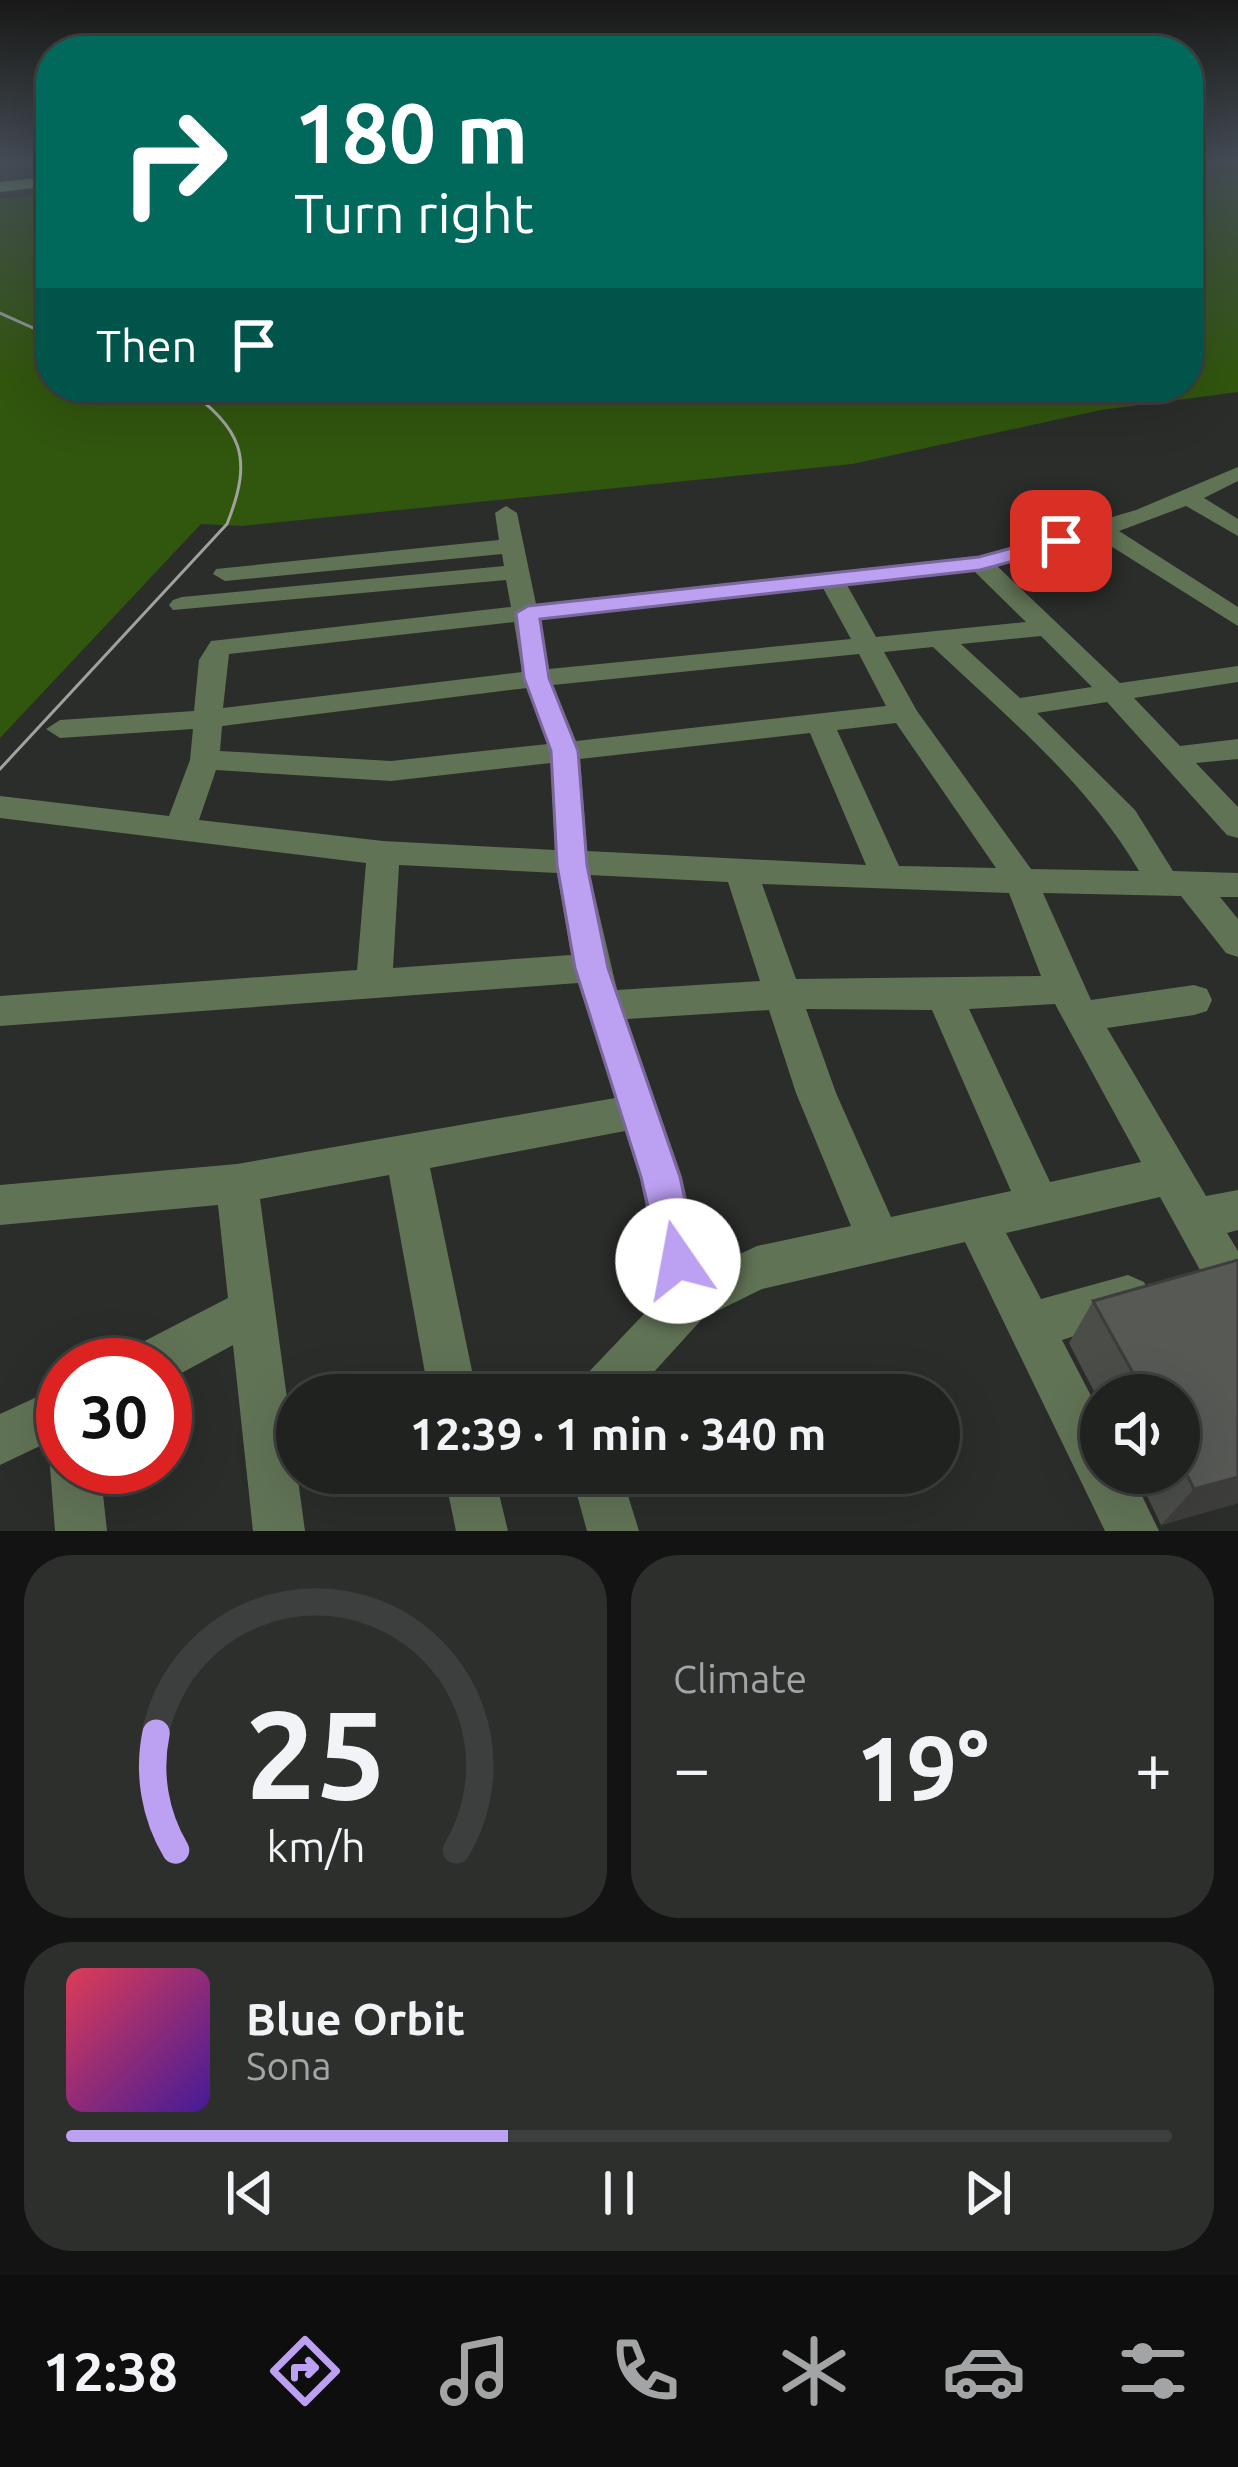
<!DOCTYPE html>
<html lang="en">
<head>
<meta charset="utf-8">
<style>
	:root { --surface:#202220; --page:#2d2f2d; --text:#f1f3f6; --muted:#a2a4a5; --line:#3d3f3e; --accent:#bca0f2 }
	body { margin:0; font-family:Ubuntu,sans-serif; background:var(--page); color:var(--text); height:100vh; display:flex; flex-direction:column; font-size:45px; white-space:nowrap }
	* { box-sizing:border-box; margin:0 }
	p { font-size:39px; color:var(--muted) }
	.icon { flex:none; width:66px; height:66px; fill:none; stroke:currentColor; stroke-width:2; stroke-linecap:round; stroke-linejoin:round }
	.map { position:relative; height:1531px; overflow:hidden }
	.sheet { display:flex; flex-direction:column; gap:24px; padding:24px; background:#121312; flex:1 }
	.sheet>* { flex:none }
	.guide { position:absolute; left:36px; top:36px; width:1167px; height:366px; border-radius:48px; box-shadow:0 12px 48px #0002,0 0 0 3px var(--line); background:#00695c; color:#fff; overflow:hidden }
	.buttons { position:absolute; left:1080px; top:1374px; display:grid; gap:24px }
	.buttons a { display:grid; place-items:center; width:120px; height:120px; border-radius:50%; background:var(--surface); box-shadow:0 12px 48px #0002,0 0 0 3px var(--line); font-size:60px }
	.speed { position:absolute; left:36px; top:1338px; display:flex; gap:24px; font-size:60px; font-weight:700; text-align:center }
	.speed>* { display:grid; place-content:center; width:156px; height:156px; border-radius:50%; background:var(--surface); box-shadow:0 12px 48px #0002,0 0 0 3px var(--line); line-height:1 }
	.speed .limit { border:18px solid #d22; background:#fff; color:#111 }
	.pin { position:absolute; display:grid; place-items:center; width:102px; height:102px; color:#fff; margin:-51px; border-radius:24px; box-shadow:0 6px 18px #0006 }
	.me { position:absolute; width:132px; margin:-66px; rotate:348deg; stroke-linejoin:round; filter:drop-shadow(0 0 9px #0008) }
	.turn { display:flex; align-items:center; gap:42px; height:252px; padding:0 60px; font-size:54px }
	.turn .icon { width:156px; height:156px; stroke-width:2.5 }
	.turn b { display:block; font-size:84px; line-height:102px }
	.then { display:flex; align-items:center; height:114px; padding:0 60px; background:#0003; gap:24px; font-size:45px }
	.big { font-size:90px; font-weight:600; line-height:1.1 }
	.sheet .card { flex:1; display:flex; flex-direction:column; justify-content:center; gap:18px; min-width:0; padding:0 42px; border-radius:48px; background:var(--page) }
	.sheet .dial { align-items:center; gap:0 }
	.dial svg { height:312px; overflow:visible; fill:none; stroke:var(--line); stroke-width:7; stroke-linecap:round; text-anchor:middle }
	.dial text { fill:var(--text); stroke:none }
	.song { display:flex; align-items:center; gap:36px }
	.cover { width:144px; height:144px; border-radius:18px; background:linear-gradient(135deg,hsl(350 70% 55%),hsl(260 70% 35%)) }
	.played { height:12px; border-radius:6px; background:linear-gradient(90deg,var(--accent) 40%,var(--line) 40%) }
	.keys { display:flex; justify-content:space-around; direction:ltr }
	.heat { display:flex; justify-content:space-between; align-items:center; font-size:66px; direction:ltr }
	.sheet .tiles { flex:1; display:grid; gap:24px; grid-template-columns:1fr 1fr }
	.card:last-child { grid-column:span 2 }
	.trip { position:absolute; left:276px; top:1374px; width:684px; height:120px; border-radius:60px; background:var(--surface); box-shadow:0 12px 48px #0002,0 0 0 3px var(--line); font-weight:600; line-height:120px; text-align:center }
	.menu { display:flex; height:192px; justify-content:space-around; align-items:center; background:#0d0e0d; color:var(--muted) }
	.menu .icon { width:84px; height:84px }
	.menu .current { color:var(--accent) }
	.menu b { font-size:54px; color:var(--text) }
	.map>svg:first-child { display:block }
	.green { fill:#31560e }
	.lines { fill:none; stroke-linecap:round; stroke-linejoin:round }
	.minor { fill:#617355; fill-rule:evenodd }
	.highway { fill:#a7d588; fill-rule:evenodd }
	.tram { stroke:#a0a2a0; stroke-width:3 }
	.wall { fill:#4b4d49 }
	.shaded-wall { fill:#3d3e3c }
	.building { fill:#575955; stroke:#3d3e3c; stroke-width:3 }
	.route { fill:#bca0f2; stroke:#7a689d; stroke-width:3 }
</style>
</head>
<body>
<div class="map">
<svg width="1238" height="1531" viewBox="0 0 1238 1531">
	<rect width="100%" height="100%" fill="#2b2d2a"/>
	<path class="green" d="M 1188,162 L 1238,162 L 1238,392 L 1101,410 L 852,464 L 242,526 L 201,524 L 0,738 L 0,199 L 51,194 L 51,387 L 1188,387 Z"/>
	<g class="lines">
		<path class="minor" d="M 1238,467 L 1238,481 L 1204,498 L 1238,519 L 1238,536 L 1186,506 L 1119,531 L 1238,607 L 1238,626 L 1098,538 L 997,566 L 1120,683 L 1238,666 L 1238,682 L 1134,698 L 1180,746 L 1238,739 L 1238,759 L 1196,763 L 1238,807 L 1238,838 L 1227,835 L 1107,702 L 1037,713 L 1135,810 L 1173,871 L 1238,873 L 1238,897 L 1220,897 L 1238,919 L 1238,957 L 1226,953 L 1181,896 L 1043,893 L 1091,1000 L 1194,985 L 1207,989 L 1212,1000 L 1207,1011 L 1194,1015 L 1107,1028 L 1206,1196 L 1238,1190 L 1238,1230 L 1227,1233 L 1238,1251 L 1238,1317 L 1222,1310 L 1160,1197 L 1006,1233 L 1041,1299 L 1128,1275 L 1144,1282 L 1151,1298 L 1144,1314 L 1062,1340 L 1101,1415 L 1101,1473 L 1131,1473 L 1159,1531 L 1105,1531 L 965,1242 L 762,1289 L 703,1318 L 633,1395 L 576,1395 L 583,1378 L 663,1294 L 640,1177 L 625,1131 L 430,1168 L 477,1395 L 429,1395 L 389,1175 L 260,1199 L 305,1531 L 253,1531 L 233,1345 L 165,1382 L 165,1365 L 124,1365 L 131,1348 L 228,1298 L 218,1205 L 0,1225 L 0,1185 L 237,1164 L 615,1098 L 578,983 L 0,1026 L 0,996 L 357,970 L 366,863 L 0,818 L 0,796 L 169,816 L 190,760 L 193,729 L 60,738 L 46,729 L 60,720 L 194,711 L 199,660 L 211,641 L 511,607 L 506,580 L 173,610 L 169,605 L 173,600 L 182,597 L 504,566 L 502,554 L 225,581 L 213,574 L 216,569 L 499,540 L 495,513 L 506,506 L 517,513 L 536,604 L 979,556 L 1136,510 ZM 974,571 L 1026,622 L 876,637 L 847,585 ZM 823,588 L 851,639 L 549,669 L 539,619 ZM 514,622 L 522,672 L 223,708 L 229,654 ZM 1041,636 L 1092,687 L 1020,698 L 961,644 ZM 933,647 C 1007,717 1087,782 1139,871 L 1031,869 L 917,711 L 884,652 ZM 859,654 L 886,706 L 576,741 L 553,685 ZM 527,688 L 548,744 L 391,761 L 220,751 L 222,726 ZM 896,723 L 996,868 L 899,866 L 837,730 ZM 810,733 L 866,865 L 587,851 L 580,759 ZM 551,763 L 555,850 L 383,841 L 199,820 L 216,770 L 391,781 ZM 399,865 L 557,873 L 571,955 L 393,968 ZM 590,875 L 728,882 L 760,981 L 617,990 ZM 762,884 L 1009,893 L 1041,976 L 796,979 ZM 1055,1004 L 1141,1162 L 1050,1182 L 969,1009 ZM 806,1009 L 932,1010 L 1011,1191 L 891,1217 L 836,1093 ZM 769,1010 L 796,1093 L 851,1226 L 757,1246 L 703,1271 L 682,1177 L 627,1019 Z
			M 63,1385 L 63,1435 L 0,1465 L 0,1414 Z
			M 63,1447 L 63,1467 L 100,1467 L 107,1531 L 55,1531 L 50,1467 L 57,1449 Z
			M 444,1473 L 494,1473 L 508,1531 L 456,1531 Z
			M 571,1473 L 621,1473 L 639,1531 L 587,1531 Z"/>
		<path class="highway" d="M 51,176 L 51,186 L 0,192 L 0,182 Z"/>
		<path class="tram" d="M 0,313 L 51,336
			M 0,769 L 227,524 C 254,456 242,430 185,387"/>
	</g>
	<path class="wall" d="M 1238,1260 L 1238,1503 L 1161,1525 L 1136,1473 L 1179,1473 L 1179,1395 L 1101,1395 L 1101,1405 L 1069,1343 L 1093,1301 Z"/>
	<path class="shaded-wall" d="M 1238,1477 L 1238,1503 L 1161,1525 L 1194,1489 Z"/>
	<path class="building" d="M 1238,1260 L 1238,1477 L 1194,1489 L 1179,1459 L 1179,1395 L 1134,1395 L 1133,1373 L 1093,1301 Z"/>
	<linearGradient id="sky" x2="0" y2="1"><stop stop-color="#181917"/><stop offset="0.43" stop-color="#444c55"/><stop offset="1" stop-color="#444c55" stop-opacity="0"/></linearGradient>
	<rect width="1238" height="377" fill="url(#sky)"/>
	<path class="route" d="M 1061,535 L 1072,541 L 1069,546 L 980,570 L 540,619 L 549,678 L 578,751 L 587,865 L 608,968 L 680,1177 L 698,1261 L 692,1275 L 678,1280 L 664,1275 L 641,1177 L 575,968 L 557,865 L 551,751 L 524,678 L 516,613 L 528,606 L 979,557 Z"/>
</svg>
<div class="buttons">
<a><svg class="icon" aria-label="sound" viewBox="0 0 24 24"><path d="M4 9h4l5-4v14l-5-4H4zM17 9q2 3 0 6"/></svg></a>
</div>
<div class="speed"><div class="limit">30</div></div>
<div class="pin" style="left:1061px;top:541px;background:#d93025"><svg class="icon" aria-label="arrive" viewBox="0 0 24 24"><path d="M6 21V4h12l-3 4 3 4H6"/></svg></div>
<svg class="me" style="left:678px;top:1261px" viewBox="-20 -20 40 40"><circle r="19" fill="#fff"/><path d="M0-13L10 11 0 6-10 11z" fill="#bca0f2"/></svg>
<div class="trip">12:39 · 1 min · 340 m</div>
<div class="guide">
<div class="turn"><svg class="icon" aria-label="right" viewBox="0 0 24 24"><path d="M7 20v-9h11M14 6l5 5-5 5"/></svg><div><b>180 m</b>Turn right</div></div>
<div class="then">Then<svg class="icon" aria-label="arrive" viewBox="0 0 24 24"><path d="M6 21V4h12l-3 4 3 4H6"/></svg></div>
</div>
</div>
<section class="sheet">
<div class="tiles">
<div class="card dial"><svg viewBox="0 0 100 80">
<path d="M14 69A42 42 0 1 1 86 69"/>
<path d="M14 69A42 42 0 0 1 9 39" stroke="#bca0f2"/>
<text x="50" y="56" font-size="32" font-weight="700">25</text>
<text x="50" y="72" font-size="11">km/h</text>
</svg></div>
<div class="card"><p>Climate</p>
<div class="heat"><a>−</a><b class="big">19°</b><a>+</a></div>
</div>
<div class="card">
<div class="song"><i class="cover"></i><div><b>Blue Orbit</b><p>Sona</p></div></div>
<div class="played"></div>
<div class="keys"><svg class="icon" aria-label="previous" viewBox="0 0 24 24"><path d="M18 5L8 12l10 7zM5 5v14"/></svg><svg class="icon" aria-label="pause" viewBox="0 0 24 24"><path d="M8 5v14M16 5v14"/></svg><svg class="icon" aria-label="next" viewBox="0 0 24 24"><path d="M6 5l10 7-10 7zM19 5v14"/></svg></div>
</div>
</div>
</section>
<nav class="menu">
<b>12:38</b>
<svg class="icon current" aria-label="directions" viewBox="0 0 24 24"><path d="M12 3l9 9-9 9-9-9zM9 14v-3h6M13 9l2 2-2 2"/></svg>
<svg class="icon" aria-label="music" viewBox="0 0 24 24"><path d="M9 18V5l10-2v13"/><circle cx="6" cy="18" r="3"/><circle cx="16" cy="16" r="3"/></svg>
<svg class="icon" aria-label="phone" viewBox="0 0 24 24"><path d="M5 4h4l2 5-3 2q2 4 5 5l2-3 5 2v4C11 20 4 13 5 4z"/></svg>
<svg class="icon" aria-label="climate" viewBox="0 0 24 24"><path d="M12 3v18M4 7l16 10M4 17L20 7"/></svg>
<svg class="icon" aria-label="car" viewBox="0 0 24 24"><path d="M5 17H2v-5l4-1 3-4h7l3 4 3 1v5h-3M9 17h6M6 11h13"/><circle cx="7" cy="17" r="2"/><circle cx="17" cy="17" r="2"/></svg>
<svg class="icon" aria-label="filters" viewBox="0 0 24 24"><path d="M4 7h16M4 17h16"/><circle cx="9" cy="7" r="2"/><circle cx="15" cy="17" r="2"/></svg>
</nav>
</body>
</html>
